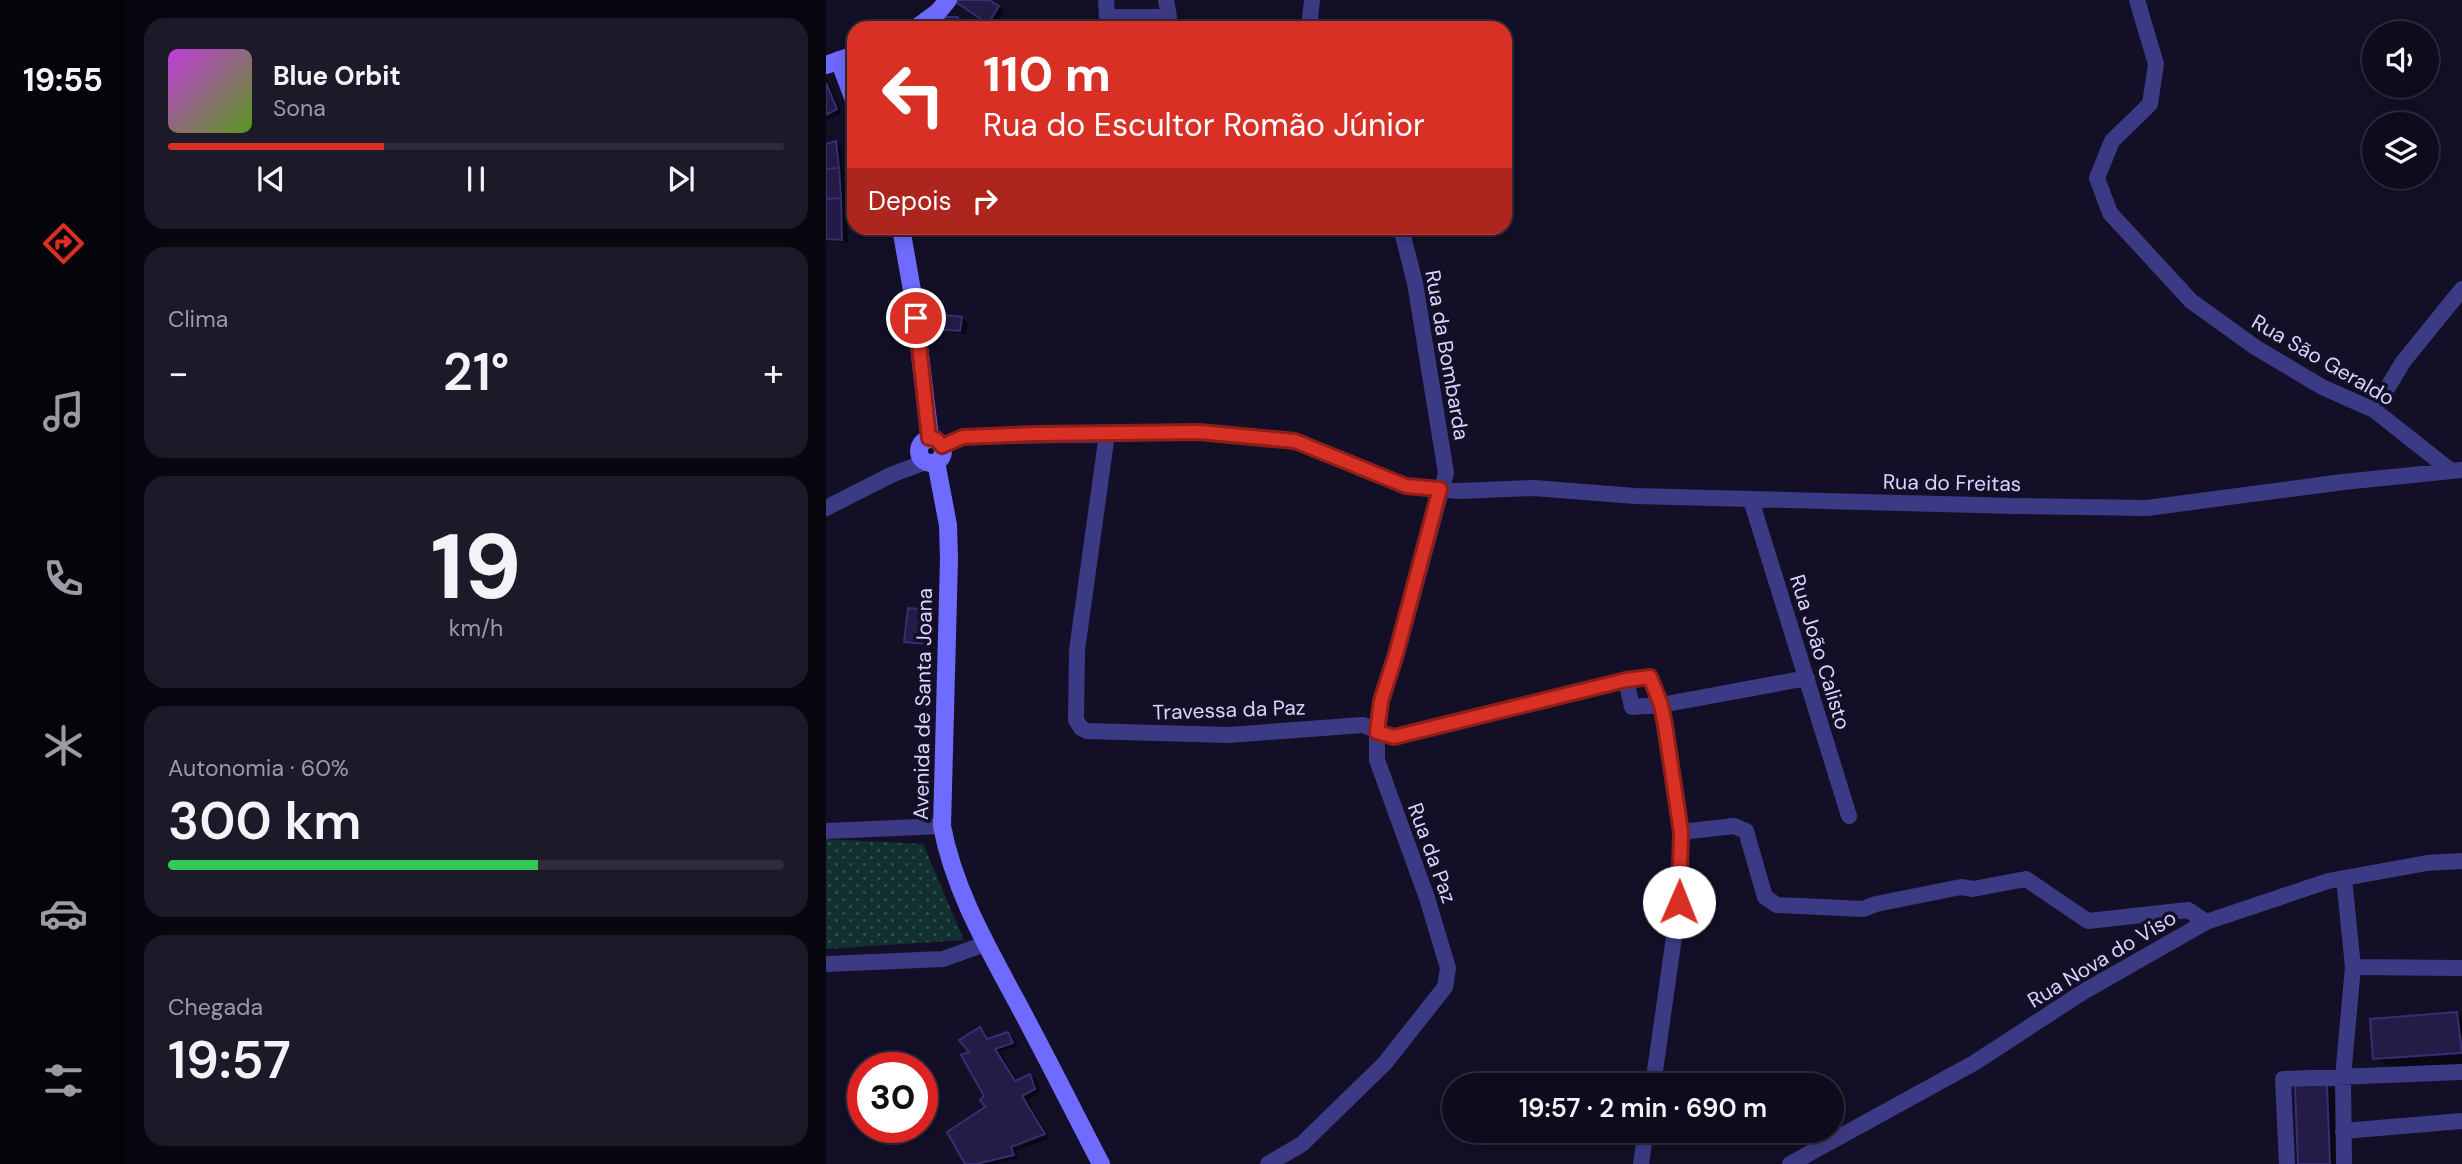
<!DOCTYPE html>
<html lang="pt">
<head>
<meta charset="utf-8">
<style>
	:root { --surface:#0e0b1c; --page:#1c1929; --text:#f1f3f6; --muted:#9b9ba3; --line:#2e2b3b; --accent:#d93025 }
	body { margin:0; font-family:"DM Sans",sans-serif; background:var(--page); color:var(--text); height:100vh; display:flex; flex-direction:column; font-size:26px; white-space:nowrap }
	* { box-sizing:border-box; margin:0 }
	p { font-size:23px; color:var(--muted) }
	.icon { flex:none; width:38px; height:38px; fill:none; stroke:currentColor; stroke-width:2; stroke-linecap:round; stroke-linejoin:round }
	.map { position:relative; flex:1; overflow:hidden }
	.details { display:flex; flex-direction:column; gap:18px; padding:18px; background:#08060f; width:700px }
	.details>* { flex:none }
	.banner { position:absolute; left:21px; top:21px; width:665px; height:214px; border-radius:21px; box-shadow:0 4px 18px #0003,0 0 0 2px var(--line); background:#d93025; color:#fff; overflow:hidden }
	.controls { position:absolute; left:1536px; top:21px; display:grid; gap:14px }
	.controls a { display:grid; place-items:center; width:77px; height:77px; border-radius:50%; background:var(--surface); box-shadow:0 4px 18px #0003,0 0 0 2px var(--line); font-size:35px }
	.speed { position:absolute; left:21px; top:1052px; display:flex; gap:14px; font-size:35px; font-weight:700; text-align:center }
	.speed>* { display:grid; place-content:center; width:91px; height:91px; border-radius:50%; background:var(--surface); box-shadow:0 4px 18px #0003,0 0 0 2px var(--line); line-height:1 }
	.speed .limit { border:10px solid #d22; background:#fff; color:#111 }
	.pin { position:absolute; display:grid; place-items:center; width:60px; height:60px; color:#fff; margin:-30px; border:4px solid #fff; border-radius:50%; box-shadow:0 2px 7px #0007 }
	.me { position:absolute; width:77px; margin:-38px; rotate:1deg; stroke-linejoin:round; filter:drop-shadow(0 0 5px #0008) }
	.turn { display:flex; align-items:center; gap:24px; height:147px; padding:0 21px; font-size:32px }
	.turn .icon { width:91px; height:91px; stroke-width:2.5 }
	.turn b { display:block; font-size:49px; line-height:60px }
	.then { display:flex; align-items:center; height:66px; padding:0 21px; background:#0003; gap:14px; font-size:26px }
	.big { font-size:52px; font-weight:600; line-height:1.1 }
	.details .widget { flex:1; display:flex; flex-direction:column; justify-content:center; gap:10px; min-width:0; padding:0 24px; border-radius:21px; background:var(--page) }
	.details .dial { align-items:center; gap:0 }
	.dial b { font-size:91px; line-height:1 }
	.song { display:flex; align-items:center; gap:21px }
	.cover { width:84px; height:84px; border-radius:10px; background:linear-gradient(135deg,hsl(290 70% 55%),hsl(90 70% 35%)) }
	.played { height:7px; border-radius:4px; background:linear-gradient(90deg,var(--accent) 35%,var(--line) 35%) }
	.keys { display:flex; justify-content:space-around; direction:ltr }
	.heat { display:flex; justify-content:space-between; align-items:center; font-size:38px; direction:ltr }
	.charge { height:10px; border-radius:5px; background:linear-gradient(90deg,#34c759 60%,var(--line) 0) }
	.trip { position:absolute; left:616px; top:1073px; width:402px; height:70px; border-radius:35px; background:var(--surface); box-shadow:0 4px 18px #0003,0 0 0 2px var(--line); font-weight:600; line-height:70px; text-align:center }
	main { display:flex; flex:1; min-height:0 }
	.menu { display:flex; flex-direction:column; width:126px; justify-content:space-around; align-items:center; background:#06040b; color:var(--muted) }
	.menu .icon { width:49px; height:49px }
	.menu .active { color:var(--accent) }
	.menu b { font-size:32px; color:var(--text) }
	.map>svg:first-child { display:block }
	.park { fill:url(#park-dots) }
	.shadow { fill:#0007 }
	.building { fill:#241b47; stroke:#3b2d73; stroke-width:2 }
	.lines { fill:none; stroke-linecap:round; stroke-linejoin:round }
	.street { stroke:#3d3a85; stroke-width:16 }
	.secondary { stroke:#6f6bff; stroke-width:18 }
	.route-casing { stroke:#8d1f18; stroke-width:18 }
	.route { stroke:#d93025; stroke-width:12 }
	.labels { text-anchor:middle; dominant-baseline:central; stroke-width:7; stroke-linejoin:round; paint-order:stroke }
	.street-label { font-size:21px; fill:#d9d4ff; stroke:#130f26 }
</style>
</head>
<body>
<main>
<nav class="menu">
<b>19:55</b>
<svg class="icon active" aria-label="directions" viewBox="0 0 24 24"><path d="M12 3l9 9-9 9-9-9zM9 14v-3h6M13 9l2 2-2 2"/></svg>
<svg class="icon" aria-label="music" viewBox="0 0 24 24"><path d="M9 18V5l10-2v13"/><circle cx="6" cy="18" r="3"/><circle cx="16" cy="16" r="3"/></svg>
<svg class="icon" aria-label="phone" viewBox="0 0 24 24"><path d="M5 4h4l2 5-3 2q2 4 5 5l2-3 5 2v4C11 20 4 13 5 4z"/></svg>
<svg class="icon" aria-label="climate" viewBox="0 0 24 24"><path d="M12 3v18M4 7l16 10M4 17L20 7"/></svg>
<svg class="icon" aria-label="car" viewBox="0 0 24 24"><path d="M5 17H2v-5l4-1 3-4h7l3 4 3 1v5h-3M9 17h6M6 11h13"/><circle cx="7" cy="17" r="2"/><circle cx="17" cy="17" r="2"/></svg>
<svg class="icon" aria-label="filters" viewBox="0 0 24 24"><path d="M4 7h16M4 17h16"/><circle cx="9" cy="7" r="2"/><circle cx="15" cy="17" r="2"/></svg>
</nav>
<section class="details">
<div class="widget">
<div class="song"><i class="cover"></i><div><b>Blue Orbit</b><p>Sona</p></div></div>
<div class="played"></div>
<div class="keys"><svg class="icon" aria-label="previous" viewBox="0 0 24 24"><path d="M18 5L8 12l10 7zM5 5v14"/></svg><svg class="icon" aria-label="pause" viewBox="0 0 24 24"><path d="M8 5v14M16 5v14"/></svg><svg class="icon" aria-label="next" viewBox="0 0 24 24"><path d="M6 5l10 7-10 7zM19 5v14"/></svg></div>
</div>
<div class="widget"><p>Clima</p>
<div class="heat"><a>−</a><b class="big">21°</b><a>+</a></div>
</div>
<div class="widget dial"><b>19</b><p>km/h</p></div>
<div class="widget"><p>Autonomia · 60%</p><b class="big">300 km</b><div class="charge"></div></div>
<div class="widget"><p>Chegada</p><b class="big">19:57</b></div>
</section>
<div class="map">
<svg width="1636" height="1164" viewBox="0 0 1636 1164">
	<defs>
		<pattern id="park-dots" width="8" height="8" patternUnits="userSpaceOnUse" patternTransform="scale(1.75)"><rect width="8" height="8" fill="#12302f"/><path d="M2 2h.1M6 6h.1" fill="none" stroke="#344d4e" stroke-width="1.8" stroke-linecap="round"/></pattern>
	</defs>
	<rect width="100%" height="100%" fill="#130f26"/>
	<path class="park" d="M 0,839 L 97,844 L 138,940 L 0,949 Z"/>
	<path class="shadow" d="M 134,0 L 161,0 L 178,11 L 169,26 L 132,2 Z
		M 131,19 L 138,23 L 139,28 L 114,28 Z
		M 0,76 L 16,113 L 0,121 Z
		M 10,143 L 16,147 L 22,243 L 0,241 L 0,146 Z
		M 135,318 L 142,322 L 140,334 L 115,331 L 108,328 Z
		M 84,610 L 104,612 L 110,615 L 106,647 L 86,644 L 80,641 Z
		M 1631,1014 L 1636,1017 L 1636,1066 L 1570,1070 L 1549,1058 Z
		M 154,1029 L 160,1033 L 164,1040 L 182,1034 L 188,1037 L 192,1046 L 175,1052 L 192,1082 L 204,1076 L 211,1080 L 215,1092 L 202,1100 L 224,1138 L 190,1151 L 193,1158 L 169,1164 L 141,1164 L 162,1108 L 160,1096 L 146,1053 Z
		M 1501,1086 L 1522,1098 L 1524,1164 L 1474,1164 Z"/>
	<path class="building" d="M 132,0 L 163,0 L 173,6 L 162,24 L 130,2 Z
		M 119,17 L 132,17 L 134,28 L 112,28 Z
		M 289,23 L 348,23 L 349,28 L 289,28 Z
		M 0,83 L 11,109 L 0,115 Z
		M 10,141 L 13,168 L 0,169 L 0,144 Z
		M 13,168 L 15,198 L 0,199 L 0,169 Z
		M 15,198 L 16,240 L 0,239 L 0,199 Z
		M 108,314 L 136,317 L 134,331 L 107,329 Z
		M 82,608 L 104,610 L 100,644 L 78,642 Z
		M 1631,1012 L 1636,1053 L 1547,1059 L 1544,1019 Z
		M 154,1027 L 161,1039 L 182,1032 L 187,1043 L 169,1049 L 189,1081 L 204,1074 L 209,1089 L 196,1096 L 219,1134 L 185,1147 L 188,1155 L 150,1164 L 139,1164 L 121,1132 L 159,1107 L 154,1100 L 158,1096 L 135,1055 L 143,1052 L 133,1040 Z
		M 1501,1084 L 1504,1164 L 1472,1164 L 1469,1085 Z"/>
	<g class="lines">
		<path class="street" d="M 280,0 L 281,17 L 343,17 L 340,0
			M 1311,0 L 1330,64 L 1324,104 L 1286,141 L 1271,178 L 1284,213 L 1365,301 L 1429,347 L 1496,387 L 1548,410 L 1624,470
			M 483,28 L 486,0
			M 1548,410 L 1577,362 L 1636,289
			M 281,434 L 251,650 L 250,720 L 255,728 L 261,731 L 402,735 L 537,725 L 568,737 L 800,680 L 824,677 L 835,705 L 806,707 L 800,680
			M 116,446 L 137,437 L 373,432 L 469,441 L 580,486 L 633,491 L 708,488 L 809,496 L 1189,506 L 1321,508 L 1517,482 L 1636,470
			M 925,500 L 1023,816
			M 0,508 L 67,474 L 100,462
			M 0,831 L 116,826
			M 855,832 L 908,826 L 920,831 L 939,897 L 951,905 L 1037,909 L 1050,904 L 1135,887 L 1147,889 L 1200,879 L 1262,921 L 1362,910 L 1380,922
			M 1518,878 L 1527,967 L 1517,1077 L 1518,1164
			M 0,964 L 117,959 L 159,944
			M 1527,967 L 1636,968
			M 827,1085 L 853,902 L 855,832 L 835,705 L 981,678
			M 1517,1131 L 1636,1121
			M 442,1164 L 476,1144 L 559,1063 L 619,987 L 622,968 L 601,898 L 551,760 L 551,732 L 555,701 L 571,654 L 620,473 L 589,283 L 575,228
			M 815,1164 L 820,1130
			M 964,1164 L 1148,1063 L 1257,992 L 1380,922 L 1502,881 L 1601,863 L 1636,861
			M 1461,1164 L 1457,1079 L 1636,1072"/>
		<path class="secondary" d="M 90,28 L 112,12 L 122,0
			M 13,60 L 28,100
			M 0,65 L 28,55
			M 75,228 L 87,296 L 104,438
			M93 451a12 12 0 1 1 24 0a12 12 0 1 1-24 0Z
			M 110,462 L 122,525 L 123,559 L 116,826 C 128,890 161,946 191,1002 C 220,1056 247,1110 275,1164"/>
	</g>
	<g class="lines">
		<defs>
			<path id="route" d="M 90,318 L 103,438 L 110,439 L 116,446 L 137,437 L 209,434 L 373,432 L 469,441 L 580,486 L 614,489 L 570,654 L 555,701 L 551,732 L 568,737 L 800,680 L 824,677 L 835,705 L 839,725 L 855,832 L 853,902"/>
		</defs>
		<use href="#route" class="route-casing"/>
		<use href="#route" class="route"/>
	</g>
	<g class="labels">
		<g class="street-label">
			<text transform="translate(621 355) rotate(80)">Rua da Bombarda</text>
			<text transform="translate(1497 360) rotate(30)">Rua São Geraldo</text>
			<text transform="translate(1126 483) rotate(1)">Rua do Freitas</text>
			<text transform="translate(994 652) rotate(73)">Rua João Calisto</text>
			<text transform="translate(97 704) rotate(-89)">Avenida de Santa Joana</text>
			<text transform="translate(403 710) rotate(-2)">Travessa da Paz</text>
			<text transform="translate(606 853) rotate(70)">Rua da Paz</text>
			<text transform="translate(1276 959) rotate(-31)">Rua Nova do Viso</text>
		</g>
	</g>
</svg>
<div class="controls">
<a><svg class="icon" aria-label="sound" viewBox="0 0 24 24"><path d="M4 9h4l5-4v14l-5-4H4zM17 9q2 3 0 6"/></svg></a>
<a><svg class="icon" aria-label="layers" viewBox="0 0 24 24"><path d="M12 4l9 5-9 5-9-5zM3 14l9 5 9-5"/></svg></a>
</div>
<div class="speed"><div class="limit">30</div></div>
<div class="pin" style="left:90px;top:318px;background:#d93025"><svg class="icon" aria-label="arrive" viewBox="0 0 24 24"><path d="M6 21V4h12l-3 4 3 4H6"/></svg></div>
<svg class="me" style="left:853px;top:902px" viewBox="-20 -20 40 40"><circle r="19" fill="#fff"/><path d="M0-13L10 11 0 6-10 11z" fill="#d93025"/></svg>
<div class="trip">19:57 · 2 min · 690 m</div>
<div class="banner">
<div class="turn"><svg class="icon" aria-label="left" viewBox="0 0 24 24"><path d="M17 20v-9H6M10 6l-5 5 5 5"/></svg><div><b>110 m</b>Rua do Escultor Romão Júnior</div></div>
<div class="then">Depois<svg class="icon" aria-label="right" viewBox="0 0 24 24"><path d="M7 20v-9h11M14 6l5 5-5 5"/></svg></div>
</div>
</div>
</main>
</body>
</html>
